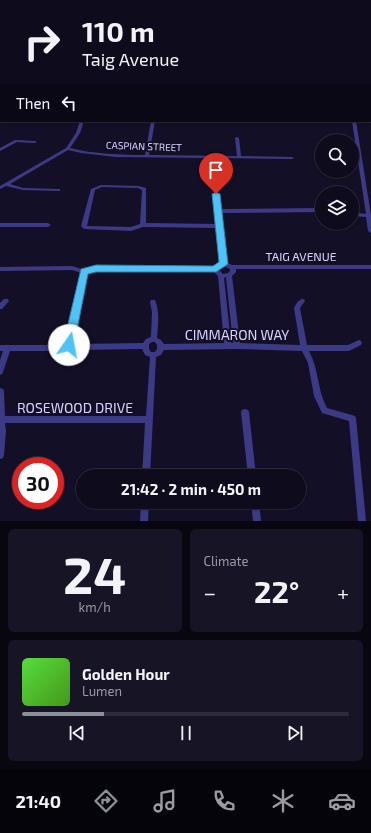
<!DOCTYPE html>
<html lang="en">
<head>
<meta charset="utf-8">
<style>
	:root { --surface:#0e0b1c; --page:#171425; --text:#f1f3f6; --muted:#9b9ba3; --line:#2e2b3b; --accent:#8c9099 }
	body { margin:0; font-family:"Exo 2",sans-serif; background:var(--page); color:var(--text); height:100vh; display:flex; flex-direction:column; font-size:15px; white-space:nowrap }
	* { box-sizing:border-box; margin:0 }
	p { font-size:13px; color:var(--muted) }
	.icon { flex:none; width:22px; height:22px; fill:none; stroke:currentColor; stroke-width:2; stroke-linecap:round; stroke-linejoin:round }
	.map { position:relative; height:521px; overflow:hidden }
	.panel { display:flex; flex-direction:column; gap:8px; padding:8px; background:#08060f; flex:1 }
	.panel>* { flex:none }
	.top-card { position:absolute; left:0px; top:0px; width:371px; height:122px; box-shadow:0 1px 3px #0004,0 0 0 1px var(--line); background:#0e0b1c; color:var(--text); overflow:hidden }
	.controls { position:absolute; left:315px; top:134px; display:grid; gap:8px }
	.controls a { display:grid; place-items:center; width:44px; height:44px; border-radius:50%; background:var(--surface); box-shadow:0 1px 3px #0004,0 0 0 1px var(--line); font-size:20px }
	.speed { position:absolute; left:12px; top:457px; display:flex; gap:8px; font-size:20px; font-weight:700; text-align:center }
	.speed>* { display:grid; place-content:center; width:52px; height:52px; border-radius:50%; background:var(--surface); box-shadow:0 1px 3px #0004,0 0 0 1px var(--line); line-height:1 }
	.speed .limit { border:6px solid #d22; background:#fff; color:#111 }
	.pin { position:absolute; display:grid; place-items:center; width:34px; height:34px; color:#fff; margin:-41px -17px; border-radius:50% 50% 50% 0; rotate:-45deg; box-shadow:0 0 4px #0007 }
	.pin .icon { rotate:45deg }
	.me { position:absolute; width:44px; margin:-22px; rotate:12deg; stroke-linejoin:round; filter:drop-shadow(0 0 3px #0008) }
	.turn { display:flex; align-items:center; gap:14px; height:84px; padding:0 16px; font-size:18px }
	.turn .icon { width:52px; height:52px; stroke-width:2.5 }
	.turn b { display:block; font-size:28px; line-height:34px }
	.then { display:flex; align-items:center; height:38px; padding:0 16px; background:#0003; gap:8px; font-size:15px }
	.big { font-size:30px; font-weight:700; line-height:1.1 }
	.panel .card { flex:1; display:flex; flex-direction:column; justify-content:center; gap:6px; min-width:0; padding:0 14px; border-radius:6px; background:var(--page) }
	.panel .dial { align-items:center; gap:0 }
	.dial b { font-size:52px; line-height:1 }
	.song { display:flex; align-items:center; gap:12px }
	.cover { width:48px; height:48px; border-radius:6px; background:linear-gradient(135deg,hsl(110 70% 55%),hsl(100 70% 35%)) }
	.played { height:4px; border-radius:2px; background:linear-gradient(90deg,var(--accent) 25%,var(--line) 25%) }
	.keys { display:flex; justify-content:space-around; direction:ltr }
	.heat { display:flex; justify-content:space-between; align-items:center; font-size:22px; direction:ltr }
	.panel .tiles { flex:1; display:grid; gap:8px; grid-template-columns:1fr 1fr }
	.card:last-child { grid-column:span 2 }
	.trip { position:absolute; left:76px; top:469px; width:230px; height:40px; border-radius:20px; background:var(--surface); box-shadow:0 1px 3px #0004,0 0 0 1px var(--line); font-weight:700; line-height:40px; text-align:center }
	.dock { display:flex; height:64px; justify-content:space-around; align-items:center; background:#06040b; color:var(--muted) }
	.dock .icon { width:28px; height:28px }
	.dock .selected { color:var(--accent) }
	.dock b { font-size:18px; color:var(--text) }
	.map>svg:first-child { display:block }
	.green { fill:#12302f }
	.building { fill:#433a66; stroke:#5a527e }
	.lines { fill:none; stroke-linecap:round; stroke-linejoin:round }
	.minor { fill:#3d3a85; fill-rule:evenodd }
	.tertiary { fill:#3d3a85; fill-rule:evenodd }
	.route { fill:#4fc3f7; stroke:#337fa1 }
	.labels { text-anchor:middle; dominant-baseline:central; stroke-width:4; stroke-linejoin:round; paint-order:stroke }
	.far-street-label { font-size:10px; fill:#d9d4ff; stroke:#130f26 }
	.street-label { font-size:12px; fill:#d9d4ff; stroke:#130f26 }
	.near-street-label { font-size:14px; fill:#d9d4ff; stroke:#130f26 }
</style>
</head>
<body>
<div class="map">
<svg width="371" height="521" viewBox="0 0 371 521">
	<rect width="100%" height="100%" fill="#130f26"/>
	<path class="green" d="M 93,0 L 315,0 L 319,1 L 93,1 Z"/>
	<path class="building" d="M 370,104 L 371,106 L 371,112 L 370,112 Z"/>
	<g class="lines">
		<path class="minor" d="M 344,0 L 346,0 L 346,1 L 344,1 Z
			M 370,13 L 371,13 L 371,15 L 370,15 Z
			M 80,121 L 84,121 L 80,133 L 70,148 C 94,154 120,155 145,155 L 151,121 L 155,121 L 149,155 L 237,156 L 235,138 L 237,137 L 239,138 L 241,156 L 292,157 L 294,158 L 292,159 L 116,157 L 81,153 L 68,150 L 10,184 L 23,188 L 58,189 L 60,189 L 60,191 L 23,190 L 6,186 L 0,189 L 0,186 L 66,148 L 76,133 Z
			M 352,121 L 356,121 L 371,215 L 371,233 L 368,231 L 366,217 L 352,216 L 352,212 L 366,214 Z
			M 15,140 L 35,141 L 37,142 L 35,143 L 17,142 L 0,151 L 0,148 Z
			M 101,185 L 139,186 L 146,188 L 146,223 L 217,224 L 214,194 L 216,193 L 218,194 L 220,209 L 322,208 L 322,212 L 221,213 L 227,263 L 232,265 L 371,265 L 371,269 L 236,269 L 236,272 L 232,276 L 240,343 L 300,345 L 294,308 C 296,304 299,298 304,299 L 305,301 L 300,308 L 307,345 L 348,345 L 359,340 L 361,341 L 362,343 L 361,345 L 349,351 L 309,351 C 319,369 317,390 327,408 L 352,415 L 355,416 L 356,418 L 366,521 L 358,521 L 349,421 L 322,413 L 314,396 L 308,363 L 302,351 L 237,349 L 164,350 L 161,355 L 156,357 L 150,476 L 142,476 L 145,423 L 5,423 L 6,431 L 4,455 L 3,458 L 0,459 L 0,388 L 3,389 L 4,391 L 5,416 L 146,416 L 150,357 L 145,355 L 142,349 L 78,350 L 69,348 L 54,351 L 10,351 L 3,372 L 2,374 L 0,375 L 0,360 L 3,351 L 0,351 L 0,345 L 54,345 L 66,343 L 81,273 L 72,270 L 0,271 L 0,267 L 72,266 L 84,270 L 96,266 L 214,267 L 215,266 L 221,263 L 217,228 L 143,227 L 131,231 L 84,229 L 81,226 L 91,189 ZM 102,187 L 138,188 L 142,190 L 140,224 L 131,227 L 87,226 L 95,190 ZM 224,266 L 230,269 L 230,271 L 228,273 L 223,274 L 219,270 L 220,268 ZM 96,270 L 213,271 L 218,276 L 224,343 L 164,344 L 161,340 L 157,338 C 158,325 160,312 155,300 L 151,300 L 150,302 L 152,312 L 151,337 L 146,339 L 143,343 L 78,344 L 73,343 L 87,273 ZM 226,277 L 233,343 L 231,343 L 224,278 ZM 152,342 L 155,342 L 157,345 L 157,349 L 155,352 L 151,352 L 149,349 L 149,344 Z
			M 0,223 L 48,223 L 51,225 L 48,227 L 0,227 Z
			M 4,299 L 8,299 L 9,301 L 2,309 L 0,309 L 0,303 Z
			M 245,409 L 248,410 L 249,412 L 256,476 L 248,476 L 241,412 L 242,410 Z
			M 141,502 L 149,502 L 148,521 L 140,521 Z
			M 251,502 L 259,502 L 261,521 L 253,521 Z"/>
		<path class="tertiary" d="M 0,114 L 1,114 L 1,116 L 0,116 Z
			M 370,116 L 371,116 L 371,118 L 370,118 Z"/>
	</g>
	<path class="route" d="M 216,192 L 220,194 L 228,264 L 216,272 L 96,272 L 88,274 L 74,345 L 72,349 L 65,349 L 63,345 L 81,269 L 96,265 L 213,266 L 219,262 L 212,194 Z"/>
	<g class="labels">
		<g class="far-street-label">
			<text transform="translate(144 146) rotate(2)">CASPIAN STREET</text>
		</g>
		<g class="street-label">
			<text x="301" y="256">TAIG AVENUE</text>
		</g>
		<g class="near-street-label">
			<text x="237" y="334">CIMMARON WAY</text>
			<text x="75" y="407">ROSEWOOD DRIVE</text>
		</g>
	</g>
</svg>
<div class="controls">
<a><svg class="icon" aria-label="search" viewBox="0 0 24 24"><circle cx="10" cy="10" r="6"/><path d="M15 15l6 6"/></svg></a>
<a><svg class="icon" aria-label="layers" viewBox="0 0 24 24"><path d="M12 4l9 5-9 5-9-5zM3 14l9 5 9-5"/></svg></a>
</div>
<div class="speed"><div class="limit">30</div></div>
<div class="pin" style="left:216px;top:194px;background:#d93025"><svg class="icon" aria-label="arrive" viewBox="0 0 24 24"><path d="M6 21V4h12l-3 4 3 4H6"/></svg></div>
<svg class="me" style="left:69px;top:345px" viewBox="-20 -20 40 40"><circle r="19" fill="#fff"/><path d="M0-13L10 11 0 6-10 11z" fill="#4fc3f7"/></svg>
<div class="trip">21:42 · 2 min · 450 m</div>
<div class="top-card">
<div class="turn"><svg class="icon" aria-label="right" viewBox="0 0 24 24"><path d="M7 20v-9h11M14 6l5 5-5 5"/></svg><div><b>110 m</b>Taig Avenue</div></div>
<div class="then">Then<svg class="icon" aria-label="left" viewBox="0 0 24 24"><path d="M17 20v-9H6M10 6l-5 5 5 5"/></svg></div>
</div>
</div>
<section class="panel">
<div class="tiles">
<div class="card dial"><b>24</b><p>km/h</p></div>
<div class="card"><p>Climate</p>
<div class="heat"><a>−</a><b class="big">22°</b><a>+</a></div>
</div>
<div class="card">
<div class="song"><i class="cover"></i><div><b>Golden Hour</b><p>Lumen</p></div></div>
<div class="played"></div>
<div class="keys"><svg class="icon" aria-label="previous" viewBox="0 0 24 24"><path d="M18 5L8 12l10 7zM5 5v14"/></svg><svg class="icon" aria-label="pause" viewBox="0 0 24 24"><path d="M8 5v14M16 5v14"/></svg><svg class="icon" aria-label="next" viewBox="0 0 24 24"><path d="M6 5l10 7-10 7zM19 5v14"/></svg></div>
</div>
</div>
</section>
<nav class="dock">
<b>21:40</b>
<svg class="icon selected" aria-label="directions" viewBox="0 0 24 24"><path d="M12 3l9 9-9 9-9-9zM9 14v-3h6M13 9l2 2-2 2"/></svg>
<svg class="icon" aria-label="music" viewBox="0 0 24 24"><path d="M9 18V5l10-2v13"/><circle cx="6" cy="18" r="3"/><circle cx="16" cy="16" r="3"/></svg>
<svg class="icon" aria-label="phone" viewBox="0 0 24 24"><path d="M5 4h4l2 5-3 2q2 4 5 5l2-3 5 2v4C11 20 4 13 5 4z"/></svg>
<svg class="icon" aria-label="climate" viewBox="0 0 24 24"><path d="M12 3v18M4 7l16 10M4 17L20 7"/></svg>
<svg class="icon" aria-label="car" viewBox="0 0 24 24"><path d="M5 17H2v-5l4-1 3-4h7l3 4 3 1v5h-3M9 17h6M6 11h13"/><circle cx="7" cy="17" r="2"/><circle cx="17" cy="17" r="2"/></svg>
</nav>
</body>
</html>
